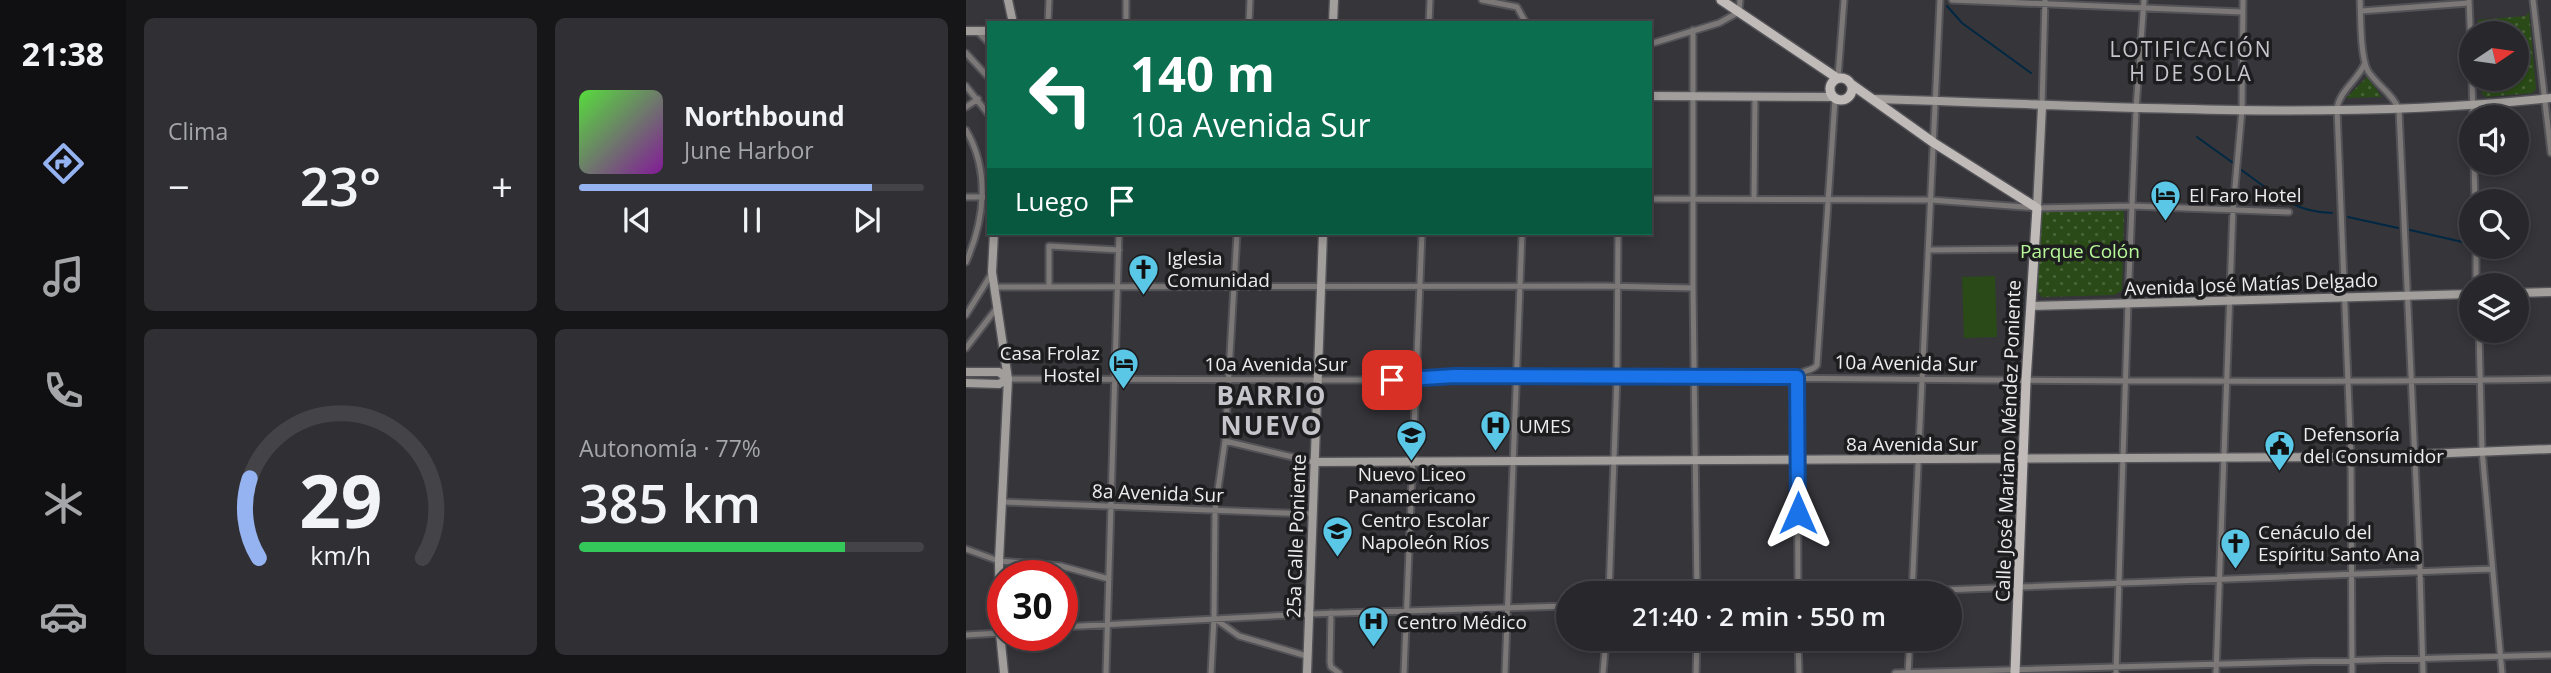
<!DOCTYPE html>
<html lang="es">
<head>
<meta charset="utf-8">
<style>
	:root { --surface:#28282c; --page:#303034; --text:#f1f3f6; --muted:#a5a6a9; --line:#444448; --accent:#95b2f1 }
	body { margin:0; font-family:"Open Sans",sans-serif; background:var(--page); color:var(--text); height:100vh; display:flex; flex-direction:column; font-size:26px; white-space:nowrap }
	* { box-sizing:border-box; margin:0 }
	p { font-size:23px; color:var(--muted) }
	.icon { flex:none; width:38px; height:38px; fill:none; stroke:currentColor; stroke-width:2; stroke-linecap:round; stroke-linejoin:round }
	.map { position:relative; flex:1; overflow:hidden }
	.panel { display:flex; flex-direction:column; gap:18px; padding:18px; background:#161618; width:840px }
	.panel>* { flex:none }
	.top-card { position:absolute; left:21px; top:21px; width:665px; height:214px; border-radius:0px; box-shadow:0 4px 10px #0003,0 0 0 2px var(--line); background:#0b6e4f; color:#fff; overflow:hidden }
	.needle { width:46px; rotate:77deg }
	.fabs { position:absolute; left:1493px; top:21px; display:grid; gap:14px }
	.fabs a { display:grid; place-items:center; width:70px; height:70px; border-radius:50%; background:var(--surface); box-shadow:0 4px 10px #0003,0 0 0 2px var(--line); font-size:35px }
	.speed { position:absolute; left:21px; top:560px; display:flex; gap:14px; font-size:35px; font-weight:700; text-align:center }
	.speed>* { display:grid; place-content:center; width:91px; height:91px; border-radius:50%; background:var(--surface); box-shadow:0 4px 10px #0003,0 0 0 2px var(--line); line-height:1 }
	.speed .limit { border:10px solid #d22; background:#fff; color:#111 }
	.pin { position:absolute; display:grid; place-items:center; width:60px; height:60px; color:#fff; margin:-30px; border-radius:14px; box-shadow:0 4px 10px #0006 }
	.me { position:absolute; width:77px; margin:-38px; rotate:0deg; stroke-linejoin:round; filter:drop-shadow(0 0 5px #0008) }
	.turn { display:flex; align-items:center; gap:24px; height:147px; padding:0 28px; font-size:32px }
	.turn .icon { width:91px; height:91px; stroke-width:2.5 }
	.turn b { display:block; font-size:49px; line-height:60px }
	.then { display:flex; align-items:center; height:66px; padding:0 28px; background:#0003; gap:14px; font-size:26px }
	.big { font-size:52px; font-weight:600; line-height:1.1 }
	.panel .widget { flex:1; display:flex; flex-direction:column; justify-content:center; gap:10px; min-width:0; padding:0 24px; border-radius:10px; background:var(--page) }
	.panel .dial { align-items:center; gap:0 }
	.dial svg { height:182px; overflow:visible; fill:none; stroke:var(--line); stroke-width:7; stroke-linecap:round; text-anchor:middle }
	.dial text { fill:var(--text); stroke:none }
	.song { display:flex; align-items:center; gap:21px }
	.cover { width:84px; height:84px; border-radius:10px; background:linear-gradient(135deg,hsl(110 70% 55%),hsl(290 70% 35%)) }
	.played { height:7px; border-radius:4px; background:linear-gradient(90deg,var(--accent) 85%,var(--line) 85%) }
	.keys { display:flex; justify-content:space-around; direction:ltr }
	.heat { display:flex; justify-content:space-between; align-items:center; font-size:38px; direction:ltr }
	.charge { height:10px; border-radius:5px; background:linear-gradient(90deg,#34c759 77%,var(--line) 0) }
	.panel .tiles { flex:1; display:grid; gap:18px; grid-template-columns:repeat(2,1fr) }
	.trip { position:absolute; left:590px; top:581px; width:406px; height:70px; border-radius:35px; background:var(--surface); box-shadow:0 4px 10px #0003,0 0 0 2px var(--line); font-weight:600; line-height:70px; text-align:center }
	main { display:flex; flex:1; min-height:0 }
	.menu { display:flex; flex-direction:column; width:126px; justify-content:space-around; align-items:center; background:#101012; color:var(--muted) }
	.menu .icon { width:49px; height:49px }
	.menu .selected { color:var(--accent) }
	.menu b { font-size:32px; color:var(--text) }
	.map>svg:first-child { display:block }
	.green { fill:#2a4b17 }
	.park { fill:url(#park-dots) }
	.lines { fill:none; stroke-linecap:round; stroke-linejoin:round }
	.stream { stroke:#002843; stroke-width:2 }
	.street-casing { stroke:#525257; stroke-width:9 }
	.secondary-casing { stroke:#525257; stroke-width:11 }
	.primary-casing { stroke:#525257; stroke-width:12 }
	.street { stroke:#7b7877; stroke-width:5 }
	.secondary { stroke:#a29e9c; stroke-width:8 }
	.primary { stroke:#c0bbb8; stroke-width:9 }
	.route-casing { stroke:#114b97; stroke-width:18 }
	.route { stroke:#1a73e8; stroke-width:12 }
	.labels { text-anchor:middle; dominant-baseline:central; stroke-width:7; stroke-linejoin:round; paint-order:stroke }
	.poi-label { font-size:19px; fill:#ededf0; stroke:#1d1d1f; text-anchor:start }
	.park-label { font-size:19px; fill:#b7f797; stroke:#1d1d1f }
	.street-label { font-size:19px; fill:#ededf0; stroke:#1d1d1f }
	.neighbourhood-label { font-size:21px; letter-spacing:2px; fill:#c6c5cc; stroke:#1d1d1f }
	.district-label { font-size:26px; font-weight:bold; letter-spacing:2px; fill:#c6c5cc; stroke:#1d1d1f }
</style>
</head>
<body>
<main>
<nav class="menu">
<b>21:38</b>
<svg class="icon selected" aria-label="directions" viewBox="0 0 24 24"><path d="M12 3l9 9-9 9-9-9zM9 14v-3h6M13 9l2 2-2 2"/></svg>
<svg class="icon" aria-label="music" viewBox="0 0 24 24"><path d="M9 18V5l10-2v13"/><circle cx="6" cy="18" r="3"/><circle cx="16" cy="16" r="3"/></svg>
<svg class="icon" aria-label="phone" viewBox="0 0 24 24"><path d="M5 4h4l2 5-3 2q2 4 5 5l2-3 5 2v4C11 20 4 13 5 4z"/></svg>
<svg class="icon" aria-label="climate" viewBox="0 0 24 24"><path d="M12 3v18M4 7l16 10M4 17L20 7"/></svg>
<svg class="icon" aria-label="car" viewBox="0 0 24 24"><path d="M5 17H2v-5l4-1 3-4h7l3 4 3 1v5h-3M9 17h6M6 11h13"/><circle cx="7" cy="17" r="2"/><circle cx="17" cy="17" r="2"/></svg>
</nav>
<section class="panel">
<div class="tiles">
<div class="widget"><p>Clima</p>
<div class="heat"><a>−</a><b class="big">23°</b><a>+</a></div>
</div>
<div class="widget">
<div class="song"><i class="cover"></i><div><b>Northbound</b><p>June Harbor</p></div></div>
<div class="played"></div>
<div class="keys"><svg class="icon" aria-label="previous" viewBox="0 0 24 24"><path d="M18 5L8 12l10 7zM5 5v14"/></svg><svg class="icon" aria-label="pause" viewBox="0 0 24 24"><path d="M8 5v14M16 5v14"/></svg><svg class="icon" aria-label="next" viewBox="0 0 24 24"><path d="M6 5l10 7-10 7zM19 5v14"/></svg></div>
</div>
<div class="widget dial"><svg viewBox="0 0 100 80">
<path d="M14 69A42 42 0 1 1 86 69"/>
<path d="M14 69A42 42 0 0 1 10 34" stroke="#95b2f1"/>
<text x="50" y="56" font-size="32" font-weight="700">29</text>
<text x="50" y="72" font-size="11">km/h</text>
</svg></div>
<div class="widget"><p>Autonomía · 77%</p><b class="big">385 km</b><div class="charge"></div></div>
</div>
</section>
<div class="map">
<svg width="1585" height="673" viewBox="0 0 1585 673">
	<defs>
		<pattern id="park-dots" width="8" height="8" patternUnits="userSpaceOnUse" patternTransform="scale(1.75)"><rect width="8" height="8" fill="#2a4b17"/><path d="M2 2h.1M6 6h.1" fill="none" stroke="#496539" stroke-width="1.8" stroke-linecap="round"/></pattern>
	</defs>
	<rect width="100%" height="100%" fill="#35353a"/>
	<path class="green" d="M 1029,276 L 1031,337 L 998,338 L 996,277 Z"/>
	<path class="park" d="M 1563,12 L 1570,89 L 1566,93 L 1520,97 L 1516,94 L 1515,79 L 1550,79 L 1550,33 L 1512,33 L 1512,20 L 1560,16 Z
		M 1401,77 L 1416,97 L 1380,98 Z
		M 1078,207 L 1156,209 L 1158,214 L 1156,290 L 1149,295 L 1076,297 L 1069,288 L 1072,212 Z"/>
	<g class="lines">
		<path class="stream" d="M 981,6 L 996,23 L 1065,73
			M 1231,137 L 1270,165
			M 1274,169 C 1305,191 1326,212 1366,213
			M 1382,217 L 1432,228
			M 1444,230 L 1501,243"/>
		<defs>
			<path id="street" d="M 516,0 L 551,7 L 560,23
				M 986,0 L 1276,12
				M 1394,0 C 1395,19 1394,56 1402,71 C 1411,85 1428,95 1433,110 L 1454,571 L 1457,673
				M 1503,0 L 1505,49
				M 1567,0 L 1585,153
				M 1395,11 L 1503,3
				M 82,23 L 83,0
				M 160,23 L 160,0
				M 283,23 L 284,0
				M 463,23 L 464,0
				M 727,30 L 727,288 L 731,593
				M 11,31 L 23,43
				M 684,44 L 753,23 L 773,12 L 774,0
				M 0,53 L 23,78
				M 872,77 L 878,0
				M 1506,79 L 1507,117
				M 0,86 L 23,115
				M 1076,105 L 1079,0
				M 0,107 L 12,99
				M 0,130 C 24,171 19,219 0,262
				M 1508,163 L 1509,201
				M 0,197 L 23,197
				M 684,199 L 965,200 L 1071,208 L 1166,206 L 1323,212
				M 788,199 L 789,96
				M 1510,247 L 1510,285
				M 964,250 L 1068,249
				M 29,287 L 638,286 L 727,288
				M 83,287 L 83,246 L 153,250
				M 0,315 L 26,273
				M 1513,331 L 1516,450 L 1536,673
				M 0,348 L 30,309
				M 831,377 C 836,369 846,372 851,365 L 869,99
				M 831,377 L 832,593
				M 42,379 L 353,380 L 451,380 L 489,376 C 855,377 1220,385 1585,379
				M 259,441 L 348,462
				M 37,502 L 345,514
				M 0,549 L 33,561 L 95,566 L 143,579
				M 643,593 L 651,377 L 652,233
				M 897,593 L 1525,569
				M 946,593 L 974,0
				M 365,613 L 364,662 L 365,667 L 373,673
				M 248,618 L 273,636 L 341,656
				M 96,627 L 343,614 L 602,606
				M 0,635 L 35,633
				M 832,639 L 833,673
				M 140,673 L 153,233
				M 245,673 L 248,618 L 249,510 L 259,441 L 271,233
				M 438,673 L 456,233
				M 539,673 L 556,233
				M 637,673 L 640,639
				M 730,673 L 731,639
				M 929,673 L 1585,655
				M 942,673 L 944,639
				M 1150,673 L 1162,303 L 1170,109 L 1178,0
				M 1250,673 L 1267,209 L 1276,110 L 1277,0
				M 1386,673 L 1385,457 L 1371,109 C 1373,91 1392,80 1399,63"/>
			<path id="secondary" d="M 42,0 L 47,23
				M 367,23 L 368,0
				M 0,31 L 23,31
				M 684,96 L 867,97
				M 906,99 C 1133,105 1359,122 1585,98
				M 1071,208 L 1076,106
				M 28,233 L 26,272 L 42,379 L 33,561 L 34,633 L 38,673
				M 1550,293 L 1585,292
				M 1066,306 L 1505,294
				M 0,372 L 33,372 L 42,379
				M 0,383 L 33,384 L 42,379
				M 348,462 L 1385,457 L 1585,449
				M 341,673 L 357,233"/>
			<path id="primary" d="M 755,0 L 871,78
				M864 89a11 11 0 1 1 22 0a11 11 0 1 1-22 0Z
				M 885,84 L 968,143 L 1071,208 L 1060,381 L 1049,673"/>
		</defs>
		<use href="#street" class="street-casing"/>
		<use href="#secondary" class="secondary-casing"/>
		<use href="#primary" class="primary-casing"/>
		<use href="#street" class="street"/>
		<use href="#secondary" class="secondary"/>
		<use href="#primary" class="primary"/>
	</g>
	<g class="lines">
		<defs>
			<path id="route" d="M 426,380 L 489,376 L 831,377 L 832,513"/>
		</defs>
		<use href="#route" class="route-casing"/>
		<use href="#route" class="route"/>
	</g>
	<defs>
		<symbol id="hotel-pin" viewBox="-11 -11 22 30"><path d="M0 17L-7.5 6A9.5 9.5 0 1 1 7.5 6Z" fill="#5bc7e7" stroke="#1d1d1f"/><path d="M-6-4.5h1.5V1H6V5H4.5V3h-9V5H-6ZM-4 0a1.8 1.8 0 1 1 3.6 0ZM.5 0V-2.5h3Q6-2.5 6 0Z" fill="#111"/></symbol>
		<symbol id="church-pin" viewBox="-11 -11 22 30"><path d="M0 17L-7.5 6A9.5 9.5 0 1 1 7.5 6Z" fill="#5bc7e7" stroke="#1d1d1f"/><path d="M-1.2-6h2.4v3.5h3.3v2.4h-3.3V6h-2.4V-.1h-3.3v-2.4h3.3Z" fill="#111"/></symbol>
		<symbol id="hospital-pin" viewBox="-11 -11 22 30"><path d="M0 17L-7.5 6A9.5 9.5 0 1 1 7.5 6Z" fill="#5bc7e7" stroke="#1d1d1f"/><path d="M-5-5h3v3.5h4V-5h3V5h-3V1.5h-4V5h-3Z" fill="#111"/></symbol>
		<symbol id="school-pin" viewBox="-11 -11 22 30"><path d="M0 17L-7.5 6A9.5 9.5 0 1 1 7.5 6Z" fill="#5bc7e7" stroke="#1d1d1f"/><path d="M0-5L7-2L0 1L-7-2ZM-4 1L0 2.5L4 1V4Q0 6-4 4Z" fill="#111"/></symbol>
		<symbol id="civic-pin" viewBox="-11 -11 22 30"><path d="M0 17L-7.5 6A9.5 9.5 0 1 1 7.5 6Z" fill="#5bc7e7" stroke="#1d1d1f"/><path d="M-.6-6.5H3V-4.5H.6V-3L4-1V1h2V6H-6V1h2V-1L-.6-3ZM-1.2 2.5V6h2.4V2.5Z" fill="#111"/></symbol>
	</defs>
	<g fill-rule="evenodd">
		<use href="#hotel-pin" x="1182" y="178" width="35" height="47"/>
		<use href="#church-pin" x="160" y="252" width="35" height="47"/>
		<use href="#hotel-pin" x="140" y="346" width="35" height="47"/>
		<use href="#hospital-pin" x="512" y="408" width="35" height="47"/>
		<use href="#school-pin" x="428" y="418" width="35" height="47"/>
		<use href="#civic-pin" x="1296" y="428" width="35" height="47"/>
		<use href="#school-pin" x="354" y="514" width="35" height="47"/>
		<use href="#church-pin" x="1252" y="526" width="35" height="47"/>
		<use href="#hospital-pin" x="390" y="604" width="35" height="47"/>
	</g>
	<g class="labels">
		<g class="poi-label">
			<text x="1223" y="195">El Faro Hotel</text>
			<text x="201" y="258">Iglesia<tspan x="201" dy="22">Comunidad</tspan></text>
			<text x="134" y="353" text-anchor="end">Casa Frolaz<tspan x="134" dy="22">Hostel</tspan></text>
			<text x="553" y="426">UMES</text>
			<text x="1337" y="434">Defensoría<tspan x="1337" dy="22">del Consumidor</tspan></text>
			<text x="446" y="474" text-anchor="middle">Nuevo Liceo<tspan x="446" dy="22">Panamericano</tspan></text>
			<text x="395" y="520">Centro Escolar<tspan x="395" dy="22">Napoleón Ríos</tspan></text>
			<text x="1292" y="532">Cenáculo del<tspan x="1292" dy="22">Espíritu Santo Ana</tspan></text>
			<text x="431" y="622">Centro Médico</text>
		</g>
		<g class="park-label">
			<text x="1114" y="251">Parque Colón</text>
		</g>
		<g class="street-label">
			<text transform="translate(1285 284) rotate(-2)">Avenida José Matías Delgado</text>
			<text transform="translate(940 363) rotate(1)">10a Avenida Sur</text>
			<text x="310" y="364">10a Avenida Sur</text>
			<text transform="translate(1042 441) rotate(-88)">Calle José Mariano Méndez Poniente</text>
			<text x="946" y="444">8a Avenida Sur</text>
			<text transform="translate(192 493) rotate(2)">8a Avenida Sur</text>
			<text transform="translate(330 536) rotate(-88)">25a Calle Poniente</text>
		</g>
		<g class="neighbourhood-label">
			<text x="1225" y="49">LOTIFICACIÓN<tspan x="1225" dy="24">H DE SOLA</tspan></text>
		</g>
		<g class="district-label">
			<text x="306" y="395">BARRIO<tspan x="306" dy="30">NUEVO</tspan></text>
		</g>
	</g>
</svg>
<div class="fabs">
<a><svg class="needle" viewBox="-14 -14 28 28"><path d="M0-13l5 13h-10z" fill="#e53935"/><path d="M0 13l5-13h-10z" fill="#a5a6a9"/></svg></a>
<a><svg class="icon" aria-label="sound" viewBox="0 0 24 24"><path d="M4 9h4l5-4v14l-5-4H4zM17 9q2 3 0 6"/></svg></a>
<a><svg class="icon" aria-label="search" viewBox="0 0 24 24"><circle cx="10" cy="10" r="6"/><path d="M15 15l6 6"/></svg></a>
<a><svg class="icon" aria-label="layers" viewBox="0 0 24 24"><path d="M12 4l9 5-9 5-9-5zM3 14l9 5 9-5"/></svg></a>
</div>
<div class="speed"><div class="limit">30</div></div>
<div class="pin" style="left:426px;top:380px;background:#d93025"><svg class="icon" aria-label="arrive" viewBox="0 0 24 24"><path d="M6 21V4h12l-3 4 3 4H6"/></svg></div>
<svg class="me" style="left:832px;top:513px" viewBox="-20 -20 40 40"><path d="M0-17L14 15 0 8-14 15z" fill="#1a73e8" stroke="#fff" stroke-width="4"/></svg>
<div class="trip">21:40 · 2 min · 550 m</div>
<div class="top-card">
<div class="turn"><svg class="icon" aria-label="left" viewBox="0 0 24 24"><path d="M17 20v-9H6M10 6l-5 5 5 5"/></svg><div><b>140 m</b>10a Avenida Sur</div></div>
<div class="then">Luego<svg class="icon" aria-label="arrive" viewBox="0 0 24 24"><path d="M6 21V4h12l-3 4 3 4H6"/></svg></div>
</div>
</div>
</main>
</body>
</html>
